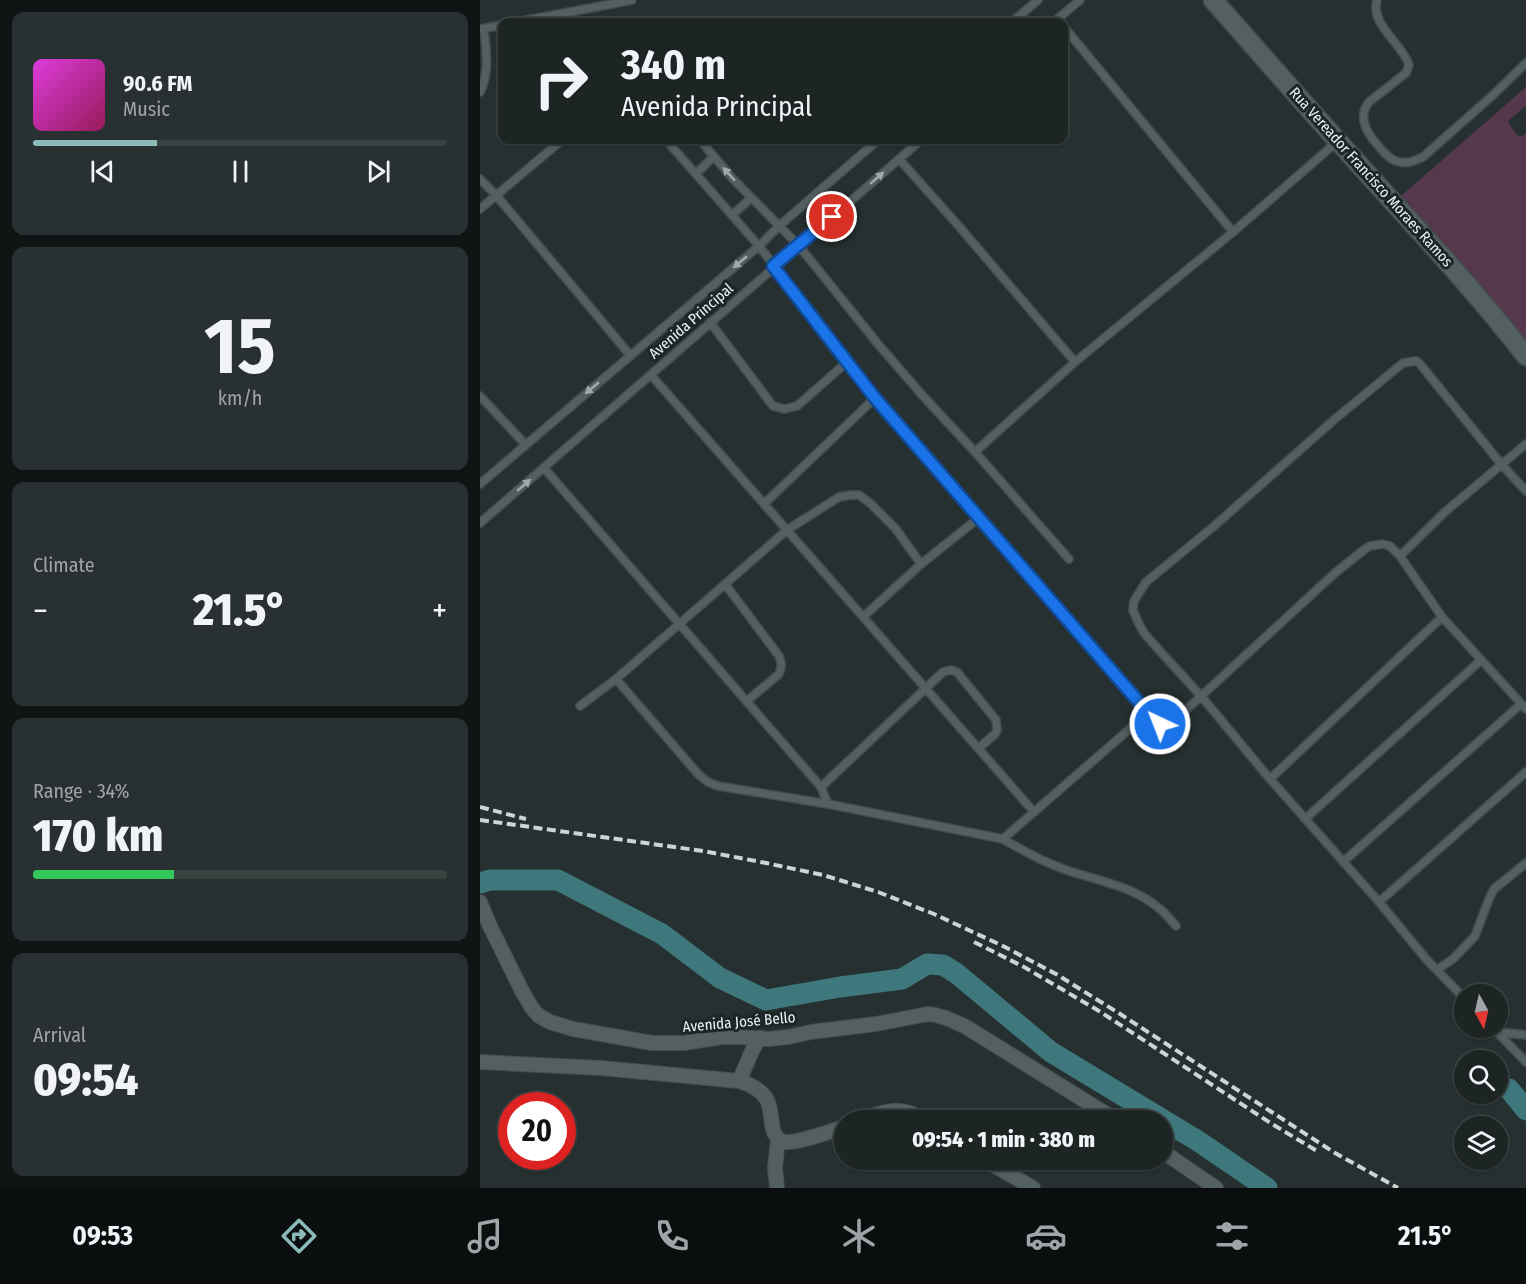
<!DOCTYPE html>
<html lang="en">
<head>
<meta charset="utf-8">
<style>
	:root { --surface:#1c2424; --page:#293031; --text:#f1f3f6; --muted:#a0a4a6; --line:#3a4141; --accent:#8bbbb9 }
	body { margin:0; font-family:"Fira Sans Condensed",sans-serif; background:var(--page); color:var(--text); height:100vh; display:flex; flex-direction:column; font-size:22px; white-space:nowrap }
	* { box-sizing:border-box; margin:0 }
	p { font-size:20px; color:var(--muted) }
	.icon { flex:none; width:33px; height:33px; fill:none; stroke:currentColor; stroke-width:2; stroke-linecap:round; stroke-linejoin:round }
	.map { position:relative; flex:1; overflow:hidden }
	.side { display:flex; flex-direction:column; gap:12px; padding:12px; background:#0f1414; width:480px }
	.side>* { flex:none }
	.banner { position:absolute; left:18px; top:18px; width:570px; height:126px; border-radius:12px; box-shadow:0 2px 4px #0004,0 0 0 2px var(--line); background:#1c2424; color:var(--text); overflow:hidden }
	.needle { width:39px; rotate:172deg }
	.fabs { position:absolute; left:974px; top:984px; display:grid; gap:12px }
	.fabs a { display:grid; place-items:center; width:54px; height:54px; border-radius:50%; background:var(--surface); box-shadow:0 2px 4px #0004,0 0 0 2px var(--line); font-size:30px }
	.speed { position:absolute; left:18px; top:1092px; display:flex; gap:12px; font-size:30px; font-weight:700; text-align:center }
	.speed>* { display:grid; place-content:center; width:78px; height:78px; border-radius:50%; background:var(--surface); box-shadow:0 2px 4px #0004,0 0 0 2px var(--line); line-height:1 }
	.speed .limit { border:9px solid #d22; background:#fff; color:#111 }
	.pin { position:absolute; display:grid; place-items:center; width:51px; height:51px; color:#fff; margin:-26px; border:3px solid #fff; border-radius:50%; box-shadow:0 2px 6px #0007 }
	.me { position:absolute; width:66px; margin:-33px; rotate:317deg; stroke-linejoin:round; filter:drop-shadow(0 0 4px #0008) }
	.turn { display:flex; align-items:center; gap:21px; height:126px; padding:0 24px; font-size:27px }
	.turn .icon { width:78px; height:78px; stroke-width:2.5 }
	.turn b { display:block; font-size:42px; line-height:51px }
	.big { font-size:45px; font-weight:800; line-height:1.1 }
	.side .tile { flex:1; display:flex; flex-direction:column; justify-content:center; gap:9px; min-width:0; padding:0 21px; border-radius:12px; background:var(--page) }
	.side .dial { align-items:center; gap:0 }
	.dial b { font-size:78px; line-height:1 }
	.song { display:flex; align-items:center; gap:18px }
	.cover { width:72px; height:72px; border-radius:9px; background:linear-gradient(135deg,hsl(300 70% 55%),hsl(330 70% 35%)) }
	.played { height:6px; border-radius:3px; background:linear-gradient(90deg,var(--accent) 30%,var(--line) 30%) }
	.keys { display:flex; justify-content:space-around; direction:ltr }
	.heat { display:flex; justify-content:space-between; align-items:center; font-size:33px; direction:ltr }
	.charge { height:9px; border-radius:4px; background:linear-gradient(90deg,#34c759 34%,var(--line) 0) }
	.trip { position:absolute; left:354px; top:1110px; width:339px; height:60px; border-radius:30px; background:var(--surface); box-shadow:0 2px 4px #0004,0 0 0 2px var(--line); font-weight:800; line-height:60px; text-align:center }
	.menu { display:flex; height:96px; justify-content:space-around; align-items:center; background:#0b0e0e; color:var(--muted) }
	.menu .icon { width:42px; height:42px }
	.menu .active { color:var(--accent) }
	.menu b { font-size:27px; color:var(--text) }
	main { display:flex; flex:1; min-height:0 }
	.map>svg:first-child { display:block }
	.green { fill:#55384d }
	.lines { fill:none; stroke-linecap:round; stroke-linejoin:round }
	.river { stroke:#3e787d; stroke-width:21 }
	.lane-casing { stroke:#444d4d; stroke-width:10 }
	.street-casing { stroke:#444d4d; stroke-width:16 }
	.secondary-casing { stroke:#444d4d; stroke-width:21 }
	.lane { stroke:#545f60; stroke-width:7 }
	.street { stroke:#545f60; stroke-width:14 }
	.secondary { stroke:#545f60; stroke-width:18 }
	.rail { stroke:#cdd4d4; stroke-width:4; stroke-dasharray:9 4.5; stroke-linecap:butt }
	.oneway { fill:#a0a9aa }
	.route-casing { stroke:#114b97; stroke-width:15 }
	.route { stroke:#1a73e8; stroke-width:10 }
	.labels { text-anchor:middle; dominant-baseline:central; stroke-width:6; stroke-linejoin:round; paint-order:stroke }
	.street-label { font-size:15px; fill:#edf3f3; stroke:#1c2626 }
</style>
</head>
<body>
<main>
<section class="side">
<div class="tile">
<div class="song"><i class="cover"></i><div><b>90.6 FM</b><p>Music</p></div></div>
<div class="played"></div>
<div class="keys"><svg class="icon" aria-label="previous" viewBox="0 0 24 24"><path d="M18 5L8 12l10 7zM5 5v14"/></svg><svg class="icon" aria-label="pause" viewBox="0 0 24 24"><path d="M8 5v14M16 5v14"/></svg><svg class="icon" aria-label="next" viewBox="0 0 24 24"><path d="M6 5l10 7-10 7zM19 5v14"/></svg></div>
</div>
<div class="tile dial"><b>15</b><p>km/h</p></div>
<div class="tile"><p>Climate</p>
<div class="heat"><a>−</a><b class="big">21.5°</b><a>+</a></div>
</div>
<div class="tile"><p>Range · 34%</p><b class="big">170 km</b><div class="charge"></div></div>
<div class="tile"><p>Arrival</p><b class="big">09:54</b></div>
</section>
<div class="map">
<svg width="1046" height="1188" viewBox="0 0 1046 1188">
	<rect width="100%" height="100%" fill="#263030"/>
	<path class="green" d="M 1046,87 L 1046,106 L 1028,121 L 1029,124 L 1038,136 L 1043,136 L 1046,133 L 1046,341 L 921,196 Z"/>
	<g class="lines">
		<path class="river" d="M 0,883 L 10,880 L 78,880 L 182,934 L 240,978 L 286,1000 L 360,987 L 422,979 L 447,964 L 463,965 L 476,973 L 571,1052 L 718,1141 L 787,1188
			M 1029,1089 L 1046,1110"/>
		<defs>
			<path id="lane" d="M 897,0 C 890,25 922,43 929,65 L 926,73 L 889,102 C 876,119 889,136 901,149 C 906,155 912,161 920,162 C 929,164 936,160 943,157 L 1014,94 L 1046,63
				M 37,22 L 152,0
				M 532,22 L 558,0
				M 574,22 L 600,0
				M 584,27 L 753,232
				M 1,29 L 22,25
				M 0,92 C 10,73 6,49 4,29
				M 186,140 L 279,246 L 395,398 L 677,723 C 683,726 687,725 693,722 L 855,573 L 885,549 L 890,546 L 902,544 L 910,546 L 920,556 L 962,617 L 1046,709
				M 220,140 L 253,179 L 319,246 L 398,344 L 443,396 L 495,452 L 589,559
				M 419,159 L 477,224 L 595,362
				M 216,174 L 233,157
				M 0,179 L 16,195 L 150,355
				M 0,209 L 82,140
				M 252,215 L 271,198
				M 230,322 L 293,406 L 304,409 L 317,406 L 367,362
				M 171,375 L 554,812 L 668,713
				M 0,396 L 45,444
				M 495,452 L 595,362 L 753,232 L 858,141
				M 64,468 L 341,787 L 348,804 L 523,839 L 554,812
				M 0,484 L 279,246 L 299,226 L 398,140
				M 284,504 L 395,398
				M 0,523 L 441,140
				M 920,556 L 966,511 L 1046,444
				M 245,584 L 299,656 C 302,664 302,667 299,674 L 267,701
				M 383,617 L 441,564 L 500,517
				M 136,679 L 219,775 L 228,782 L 238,786 L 348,804
				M 100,706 L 136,679 L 307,530 L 359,497 L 370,495 L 379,495 L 390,503 L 415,528 L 441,564
				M 790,779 L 962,617
				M 341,787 L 463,672 L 471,670 L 477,672 L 516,720 L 517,730 L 515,734 L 499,748
				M 825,819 L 1001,660
				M 523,839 C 543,851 564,862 586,870 C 619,881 653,886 680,909 C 686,914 691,920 696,926
				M 863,862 L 1041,704
				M 899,902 L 1046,772
				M 957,970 L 974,958 L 995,936 L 1009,899 L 1014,889 L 1046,863
				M 984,998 L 947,960 L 899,902 L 790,779 L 721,696 L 678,649 L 664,633 L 658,622 L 653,610 L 654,601 L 666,582 L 733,527 L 855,419 L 923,363 L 936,361 L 940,364 L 1022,465 L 1046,491
				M 1013,1028 L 1046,1062
				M 1018,1032 L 1046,1035"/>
			<path id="street" d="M 0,902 L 9,924 L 42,991 L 52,1008 L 59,1016 L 70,1022 L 93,1029 L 172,1043 L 204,1043 L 242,1037 L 258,1037 L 288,1039 L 308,1037 L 331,1032 L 396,1024 L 448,1014 C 462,1015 473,1021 486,1027 L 636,1120
				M 0,1062 L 121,1068 L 259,1081 C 269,1084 280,1089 286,1098 C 295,1111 286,1139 306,1142 C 320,1143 350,1131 364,1127
				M 259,1081 L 273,1049 L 280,1038
				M 381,1120 C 404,1111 422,1105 444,1120
				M 682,1151 L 736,1188
				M 505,1160 L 553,1188
				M 297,1188 L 295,1168 L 298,1139"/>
			<path id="secondary" d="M 733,0 C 775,47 815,94 857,140 C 921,212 987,280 1046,356"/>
		</defs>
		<use href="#lane" class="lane-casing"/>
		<use href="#street" class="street-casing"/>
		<use href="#secondary" class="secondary-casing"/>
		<use href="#lane" class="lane"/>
		<use href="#street" class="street"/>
		<use href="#secondary" class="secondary"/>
		<path class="rail" d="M 0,807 L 46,819
			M 0,820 L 223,851 L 286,863 L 343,875 L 398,892 L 454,914 L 523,946 L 576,974 L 637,1012 L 855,1153 L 918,1188
			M 494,942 L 544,967 L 619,1011 L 792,1124 L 837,1151"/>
	</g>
	<defs><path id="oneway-solid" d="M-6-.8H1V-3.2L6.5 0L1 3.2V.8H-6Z" transform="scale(1.5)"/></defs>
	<g class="oneway">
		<use href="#oneway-solid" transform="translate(249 174) rotate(-132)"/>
		<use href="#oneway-solid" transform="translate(397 178) rotate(-41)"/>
		<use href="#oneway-solid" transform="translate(260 262) rotate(140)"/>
		<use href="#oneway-solid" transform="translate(112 388) rotate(140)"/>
		<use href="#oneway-solid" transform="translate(44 485) rotate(-41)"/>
	</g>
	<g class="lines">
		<defs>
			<path id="route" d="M 352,217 L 293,266 L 395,398 L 677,723 L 680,724"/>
		</defs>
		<use href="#route" class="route-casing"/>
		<use href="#route" class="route"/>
	</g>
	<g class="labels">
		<g class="street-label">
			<text transform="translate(891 177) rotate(48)">Rua Vereador Francisco Moraes Ramos</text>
			<text transform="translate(211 321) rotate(-41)">Avenida Principal</text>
			<text transform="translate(259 1022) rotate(-5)">Avenida José Bello</text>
		</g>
	</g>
</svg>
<div class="fabs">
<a><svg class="needle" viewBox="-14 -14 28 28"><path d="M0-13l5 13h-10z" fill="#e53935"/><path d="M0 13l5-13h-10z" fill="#a0a4a6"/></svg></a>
<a><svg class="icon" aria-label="search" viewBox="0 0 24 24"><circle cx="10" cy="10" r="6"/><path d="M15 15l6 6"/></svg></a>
<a><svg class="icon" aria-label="layers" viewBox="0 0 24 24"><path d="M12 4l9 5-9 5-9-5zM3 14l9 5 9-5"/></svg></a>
</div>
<div class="speed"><div class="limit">20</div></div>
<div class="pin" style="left:352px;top:217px;background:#d93025"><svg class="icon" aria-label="arrive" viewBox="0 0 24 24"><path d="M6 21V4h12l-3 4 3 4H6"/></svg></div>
<svg class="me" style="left:680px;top:724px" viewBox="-20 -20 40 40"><circle r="17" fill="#1a73e8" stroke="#fff" stroke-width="3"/><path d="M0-11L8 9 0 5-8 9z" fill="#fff"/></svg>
<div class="trip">09:54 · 1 min · 380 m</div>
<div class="banner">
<div class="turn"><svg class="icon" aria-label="right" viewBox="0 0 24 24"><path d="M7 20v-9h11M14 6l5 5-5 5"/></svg><div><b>340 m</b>Avenida Principal</div></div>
</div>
</div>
</main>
<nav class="menu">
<b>09:53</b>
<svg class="icon active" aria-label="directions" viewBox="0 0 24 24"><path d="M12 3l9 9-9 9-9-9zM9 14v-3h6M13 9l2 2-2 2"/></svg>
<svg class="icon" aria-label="music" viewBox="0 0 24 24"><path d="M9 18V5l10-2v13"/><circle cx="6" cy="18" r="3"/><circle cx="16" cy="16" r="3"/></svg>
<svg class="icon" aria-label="phone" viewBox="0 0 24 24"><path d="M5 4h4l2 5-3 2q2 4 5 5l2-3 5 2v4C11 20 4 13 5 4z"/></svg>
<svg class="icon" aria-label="climate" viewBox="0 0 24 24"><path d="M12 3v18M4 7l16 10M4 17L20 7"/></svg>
<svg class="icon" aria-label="car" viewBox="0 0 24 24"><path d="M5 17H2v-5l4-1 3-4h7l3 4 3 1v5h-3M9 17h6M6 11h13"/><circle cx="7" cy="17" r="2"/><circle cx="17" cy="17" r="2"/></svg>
<svg class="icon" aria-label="filters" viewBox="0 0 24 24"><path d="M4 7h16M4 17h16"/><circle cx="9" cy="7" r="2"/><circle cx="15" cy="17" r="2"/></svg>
<b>21.5°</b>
</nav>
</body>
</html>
